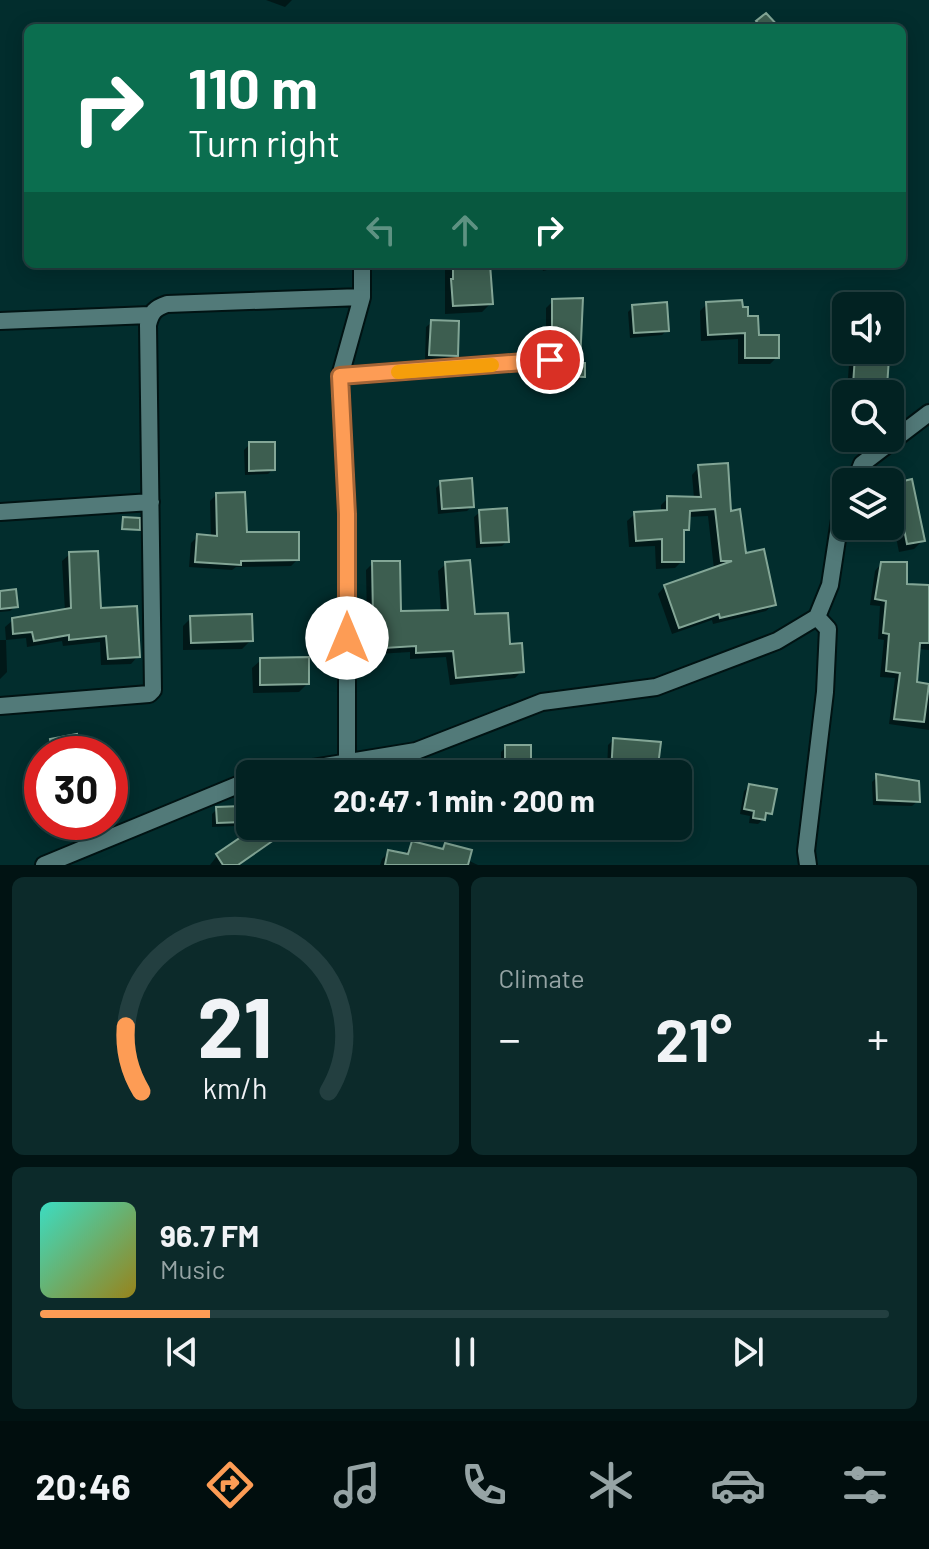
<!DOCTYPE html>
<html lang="en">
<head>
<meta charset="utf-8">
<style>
	:root { --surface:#022222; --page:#0c2a2a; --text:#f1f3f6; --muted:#96a4a5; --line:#233f40; --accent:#fd9c55 }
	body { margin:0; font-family:Barlow,sans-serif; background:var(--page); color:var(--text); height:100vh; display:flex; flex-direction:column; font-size:30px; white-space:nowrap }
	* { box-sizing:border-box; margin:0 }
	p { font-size:26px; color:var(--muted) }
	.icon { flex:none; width:44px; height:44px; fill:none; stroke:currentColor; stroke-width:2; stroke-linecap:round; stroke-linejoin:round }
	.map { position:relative; height:865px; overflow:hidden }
	.panel { display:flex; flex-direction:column; gap:12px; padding:12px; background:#011313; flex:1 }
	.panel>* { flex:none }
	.top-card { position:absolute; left:24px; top:24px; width:882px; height:244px; border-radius:12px; box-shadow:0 4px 20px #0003,0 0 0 2px var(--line); background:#0b6e4f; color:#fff; overflow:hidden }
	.controls { position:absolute; left:832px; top:292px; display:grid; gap:16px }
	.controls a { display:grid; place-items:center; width:72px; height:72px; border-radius:12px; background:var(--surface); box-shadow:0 4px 20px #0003,0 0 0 2px var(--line); font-size:40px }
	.speed { position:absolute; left:24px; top:736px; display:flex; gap:16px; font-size:40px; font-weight:700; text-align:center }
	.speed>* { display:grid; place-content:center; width:104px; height:104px; border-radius:50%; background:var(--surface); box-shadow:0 4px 20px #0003,0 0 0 2px var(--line); line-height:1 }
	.speed .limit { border:12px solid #d22; background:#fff; color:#111 }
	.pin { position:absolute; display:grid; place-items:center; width:68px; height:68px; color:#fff; margin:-34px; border:4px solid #fff; border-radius:50%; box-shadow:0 2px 8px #0007 }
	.me { position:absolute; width:88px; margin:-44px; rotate:0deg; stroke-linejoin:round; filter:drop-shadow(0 0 6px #0008) }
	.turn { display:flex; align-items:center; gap:28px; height:168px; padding:0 32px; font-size:36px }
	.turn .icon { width:104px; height:104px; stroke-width:2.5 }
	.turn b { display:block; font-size:56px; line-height:68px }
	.lanes { display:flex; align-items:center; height:76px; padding:0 32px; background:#0003; justify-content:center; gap:40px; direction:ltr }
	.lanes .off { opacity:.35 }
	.big { font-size:60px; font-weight:700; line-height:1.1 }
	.panel .widget { flex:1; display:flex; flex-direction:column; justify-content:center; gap:12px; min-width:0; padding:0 28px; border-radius:12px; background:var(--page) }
	.panel .dial { align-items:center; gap:0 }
	.dial svg { height:208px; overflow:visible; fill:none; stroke:var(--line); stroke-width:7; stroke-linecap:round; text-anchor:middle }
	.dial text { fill:var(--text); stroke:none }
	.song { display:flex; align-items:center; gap:24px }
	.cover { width:96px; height:96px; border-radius:12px; background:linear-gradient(135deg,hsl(170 70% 55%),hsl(50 70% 35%)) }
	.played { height:8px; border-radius:4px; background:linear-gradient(90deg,var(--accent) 20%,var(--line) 20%) }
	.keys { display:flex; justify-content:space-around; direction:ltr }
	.heat { display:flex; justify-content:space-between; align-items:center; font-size:44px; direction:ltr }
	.panel .tiles { flex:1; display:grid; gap:12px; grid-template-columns:1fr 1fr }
	.widget:last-child { grid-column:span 2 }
	.trip { position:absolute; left:236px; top:760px; width:456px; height:80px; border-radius:12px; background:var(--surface); box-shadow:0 4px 20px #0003,0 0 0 2px var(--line); font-weight:700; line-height:80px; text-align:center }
	.tab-bar { display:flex; height:128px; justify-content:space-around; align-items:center; background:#010e0e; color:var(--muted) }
	.tab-bar .icon { width:56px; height:56px }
	.tab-bar .on { color:var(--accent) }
	.tab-bar b { font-size:36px; color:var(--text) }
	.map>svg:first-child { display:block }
	.shadow { fill:#0007 }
	.building { fill:#3d5e50; stroke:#83a696; stroke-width:2 }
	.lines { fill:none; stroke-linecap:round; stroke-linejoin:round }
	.street-casing { stroke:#011313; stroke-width:20 }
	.street { stroke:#527a79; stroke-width:16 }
	.route-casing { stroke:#a46537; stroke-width:20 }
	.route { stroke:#fd9c55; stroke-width:14 }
	.slow { stroke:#f59e0b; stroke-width:14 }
</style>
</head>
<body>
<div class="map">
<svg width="929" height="865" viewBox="0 0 929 865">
	<rect width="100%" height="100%" fill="#022d2d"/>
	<path class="shadow" d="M 266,0 L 292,0 L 285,7 Z
		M 168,264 L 200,264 L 195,268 L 168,268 Z
		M 278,264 L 306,264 L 278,266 Z
		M 445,264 L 491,264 L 489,271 L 491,303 L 482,312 L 445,314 Z
		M 541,264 L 570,264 L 543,271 Z
		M 618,264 L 635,264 L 618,267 Z
		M 553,301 L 583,376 L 576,383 L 543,383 L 555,368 L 549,357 L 540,356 L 540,347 L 546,341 L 546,308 Z
		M 707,304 L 747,318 L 757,337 L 777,357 L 770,364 L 738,364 L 738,339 L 701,341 L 700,311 Z
		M 633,307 L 667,330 L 662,335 L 630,338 L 628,312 Z
		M 846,308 L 846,350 L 877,350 L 886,386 L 879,393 L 847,391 L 850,351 L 845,352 L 840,314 Z
		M 432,322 L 456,355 L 450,360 L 425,360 L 426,327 Z
		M 250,444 L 273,469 L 268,474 L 245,475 L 244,450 Z
		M 699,467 L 730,513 L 744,555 L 773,604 L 766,611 L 713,624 L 712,620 L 672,634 L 658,594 L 665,586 L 714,569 L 708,516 L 688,517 L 687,529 L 682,535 L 682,561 L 675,568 L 656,569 L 655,546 L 629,547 L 627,521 L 635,514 L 661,512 L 661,505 L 668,498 L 694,498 L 692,475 Z
		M 441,483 L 472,506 L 467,511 L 438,514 L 436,488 Z
		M 896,485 L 923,540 L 914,549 L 899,552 L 890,507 L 890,490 Z
		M 216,495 L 245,534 L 297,560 L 291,566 L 236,567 L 232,570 L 189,567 L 191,543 L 198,536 L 211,537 L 210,501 Z
		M 480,512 L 507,541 L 502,546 L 476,548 L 474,517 Z
		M 70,554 L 99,610 L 138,656 L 131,664 L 101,665 L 100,642 L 63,646 L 62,641 L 27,647 L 26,638 L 6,640 L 7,672 L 0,679 L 0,640 L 6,640 L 5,627 L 13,620 L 65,611 L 62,561 Z
		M 373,563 L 399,613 L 441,612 L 438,571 L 446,564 L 473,616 L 508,646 L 522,671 L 515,678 L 450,685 L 446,657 L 410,659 L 410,652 L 361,655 L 360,626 L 367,619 L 366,570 Z
		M 881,564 L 905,586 L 929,587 L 929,650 L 918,649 L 915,684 L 925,695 L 929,695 L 929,730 L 889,724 L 895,678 L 880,677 L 884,640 L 878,639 L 880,606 L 870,605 L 875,571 Z
		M 0,593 L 16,606 L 10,611 L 0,612 Z
		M 191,618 L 251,640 L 242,649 L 183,650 L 183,626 Z
		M 261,660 L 307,684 L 299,692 L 253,693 L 252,668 Z
		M 51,740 L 78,754 L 47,754 L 46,746 Z
		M 613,740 L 655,774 L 607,774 L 608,745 Z
		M 506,747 L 529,774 L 501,774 L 501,752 Z
		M 877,777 L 918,801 L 912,806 L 873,805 L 872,782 Z
		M 750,786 L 770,813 L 758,824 L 749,823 L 750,816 L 740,814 L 744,791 Z
		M 217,809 L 241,821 L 235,826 L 212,827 L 212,814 Z
		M 260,826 L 308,826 L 308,831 L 300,839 L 275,840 L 238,865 L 210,865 L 217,856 Z
		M 412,844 L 440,851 L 446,845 L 467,860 L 478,865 L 380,865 L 382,859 L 389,852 L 404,855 Z"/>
	<path class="building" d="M 766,13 L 780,28 L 762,28 L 756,21 Z
		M 453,264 L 490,264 L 493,304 L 453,306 L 451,279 L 453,279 Z
		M 583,298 L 580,363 L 585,363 L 585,377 L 549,376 L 549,371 L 557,369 L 561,360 L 555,351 L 546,349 L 546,338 L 552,338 L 552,299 Z
		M 742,300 L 743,307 L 748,307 L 748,316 L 758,316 L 759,335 L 779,335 L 779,358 L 745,358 L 745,333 L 708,335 L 706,302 Z
		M 667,302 L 669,331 L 634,333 L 632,305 Z
		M 431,320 L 459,321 L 458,356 L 429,355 Z
		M 855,356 L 889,358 L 887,387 L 853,385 Z
		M 249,442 L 275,442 L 275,470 L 249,471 Z
		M 728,463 L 731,511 L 740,509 L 746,553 L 764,549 L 776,605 L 720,618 L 719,614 L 679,628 L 664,585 L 732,561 L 721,561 L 715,509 L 690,511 L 689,530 L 684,530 L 684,562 L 662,562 L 662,539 L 636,541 L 634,512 L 667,510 L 667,496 L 701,497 L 698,465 Z
		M 472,478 L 474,507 L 442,509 L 440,481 Z
		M 912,479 L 925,541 L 907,544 L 895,483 Z
		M 245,492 L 247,532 L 299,532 L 299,560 L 241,561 L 241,565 L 195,562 L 197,534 L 217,536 L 216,493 Z
		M 507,508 L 509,542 L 481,543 L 479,510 Z
		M 123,517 L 140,518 L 140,530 L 122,529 Z
		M 98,551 L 101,608 L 137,606 L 140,657 L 108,659 L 106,636 L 69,640 L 69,635 L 34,641 L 32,632 L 13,634 L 12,618 L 71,608 L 69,552 Z
		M 470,560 L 475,614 L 508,613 L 510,644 L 522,643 L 524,672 L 456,678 L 453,651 L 416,653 L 416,646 L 368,649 L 366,617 L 373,617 L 372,561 L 400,561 L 401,611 L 448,610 L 445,562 Z
		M 881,562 L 907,562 L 907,584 L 929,585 L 929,643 L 920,643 L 917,682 L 929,684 L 924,722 L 894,719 L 900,673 L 886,671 L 889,634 L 883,633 L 886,601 L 875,599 Z
		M 16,589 L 18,607 L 0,609 L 0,591 Z
		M 252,614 L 253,641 L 191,643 L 190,616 Z
		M 309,657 L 309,684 L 260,685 L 260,658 Z
		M 77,734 L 80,754 L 53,754 L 50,739 Z
		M 613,738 L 661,742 L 657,774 L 611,774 Z
		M 505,745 L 531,745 L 531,774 L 505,774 Z
		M 876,774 L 919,781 L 920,802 L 877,800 Z
		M 749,784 L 777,789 L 772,814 L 766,813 L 765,820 L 753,818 L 754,811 L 744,809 Z
		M 242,806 L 243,822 L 217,823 L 216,807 Z
		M 257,826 L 294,826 L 238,865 L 223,865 L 216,854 Z
		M 412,841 L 443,849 L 445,843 L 472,850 L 468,865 L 385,865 L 388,850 L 408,854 Z"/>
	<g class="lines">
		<defs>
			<path id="street" d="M 0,321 L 150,315
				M 340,376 L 550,360
				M 855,482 L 862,464 L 929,413
				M 0,512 L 151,502
				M 0,706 L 149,694 L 153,690 L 148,325 C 151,312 155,308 167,304 L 362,297
				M 347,763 L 347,514 L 340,376 L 362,297 L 362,264
				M 276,774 L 416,751 L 542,702 L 656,687 L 777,641 L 817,617 L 830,585 L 841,513 L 846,502
				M 44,865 L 250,780
				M 808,865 L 806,851 L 825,692 L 828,629 L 817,617"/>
		</defs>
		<use href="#street" class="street-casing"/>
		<use href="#street" class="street"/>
	</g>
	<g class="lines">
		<defs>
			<path id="route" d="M 347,638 L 347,514 L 340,376 L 550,360"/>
		</defs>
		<use href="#route" class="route-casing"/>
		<use href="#route" class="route"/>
		<path class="slow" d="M 398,372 L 492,365"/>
	</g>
</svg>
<div class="controls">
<a><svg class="icon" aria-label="sound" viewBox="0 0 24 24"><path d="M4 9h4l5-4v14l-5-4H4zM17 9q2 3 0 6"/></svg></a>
<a><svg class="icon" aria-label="search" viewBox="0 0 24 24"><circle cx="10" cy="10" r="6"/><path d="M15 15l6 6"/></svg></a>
<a><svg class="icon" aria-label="layers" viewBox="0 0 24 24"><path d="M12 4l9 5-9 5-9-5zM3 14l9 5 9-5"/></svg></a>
</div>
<div class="speed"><div class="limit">30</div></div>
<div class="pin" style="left:550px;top:360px;background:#d93025"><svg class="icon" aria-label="arrive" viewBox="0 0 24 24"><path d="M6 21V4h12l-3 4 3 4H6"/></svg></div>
<svg class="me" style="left:347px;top:638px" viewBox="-20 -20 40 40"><circle r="19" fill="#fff"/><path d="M0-13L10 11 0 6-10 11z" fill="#fd9c55"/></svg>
<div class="trip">20:47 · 1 min · 200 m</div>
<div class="top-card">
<div class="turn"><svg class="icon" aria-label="right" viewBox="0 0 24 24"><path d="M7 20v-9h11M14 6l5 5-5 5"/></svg><div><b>110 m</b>Turn right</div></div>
<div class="lanes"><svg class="icon off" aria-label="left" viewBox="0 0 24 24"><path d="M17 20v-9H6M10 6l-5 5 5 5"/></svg><svg class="icon off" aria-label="ahead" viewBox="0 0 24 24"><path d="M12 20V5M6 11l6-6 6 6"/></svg><svg class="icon" aria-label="right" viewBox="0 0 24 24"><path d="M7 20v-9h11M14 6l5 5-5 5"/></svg></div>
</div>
</div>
<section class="panel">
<div class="tiles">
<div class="widget dial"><svg viewBox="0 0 100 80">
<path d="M14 69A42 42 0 1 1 86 69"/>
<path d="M14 69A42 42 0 0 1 8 44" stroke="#fd9c55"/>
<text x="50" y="56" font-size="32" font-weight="700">21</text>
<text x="50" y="72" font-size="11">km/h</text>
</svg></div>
<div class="widget"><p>Climate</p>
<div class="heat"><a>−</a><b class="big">21°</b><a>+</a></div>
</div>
<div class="widget">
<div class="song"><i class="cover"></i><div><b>96.7 FM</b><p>Music</p></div></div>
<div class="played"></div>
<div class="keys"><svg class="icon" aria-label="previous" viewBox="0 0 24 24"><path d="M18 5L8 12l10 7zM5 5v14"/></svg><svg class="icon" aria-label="pause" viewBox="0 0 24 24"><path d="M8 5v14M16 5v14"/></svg><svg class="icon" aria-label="next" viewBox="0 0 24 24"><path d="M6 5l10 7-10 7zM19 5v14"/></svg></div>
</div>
</div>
</section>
<nav class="tab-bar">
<b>20:46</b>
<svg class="icon on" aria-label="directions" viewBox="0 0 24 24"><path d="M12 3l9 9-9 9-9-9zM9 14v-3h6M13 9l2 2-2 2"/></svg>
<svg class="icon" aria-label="music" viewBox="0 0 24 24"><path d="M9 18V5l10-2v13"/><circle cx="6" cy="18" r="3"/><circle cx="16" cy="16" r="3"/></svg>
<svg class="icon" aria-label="phone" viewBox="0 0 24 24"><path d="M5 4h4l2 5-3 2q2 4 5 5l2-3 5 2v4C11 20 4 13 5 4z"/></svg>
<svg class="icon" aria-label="climate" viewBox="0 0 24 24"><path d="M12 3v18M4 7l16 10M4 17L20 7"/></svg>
<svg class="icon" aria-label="car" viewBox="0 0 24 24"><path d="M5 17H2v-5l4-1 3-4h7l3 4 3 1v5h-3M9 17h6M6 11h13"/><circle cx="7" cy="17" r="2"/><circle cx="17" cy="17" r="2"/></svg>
<svg class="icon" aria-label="filters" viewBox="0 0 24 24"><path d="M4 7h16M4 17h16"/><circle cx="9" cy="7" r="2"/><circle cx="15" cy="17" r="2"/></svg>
</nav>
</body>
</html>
